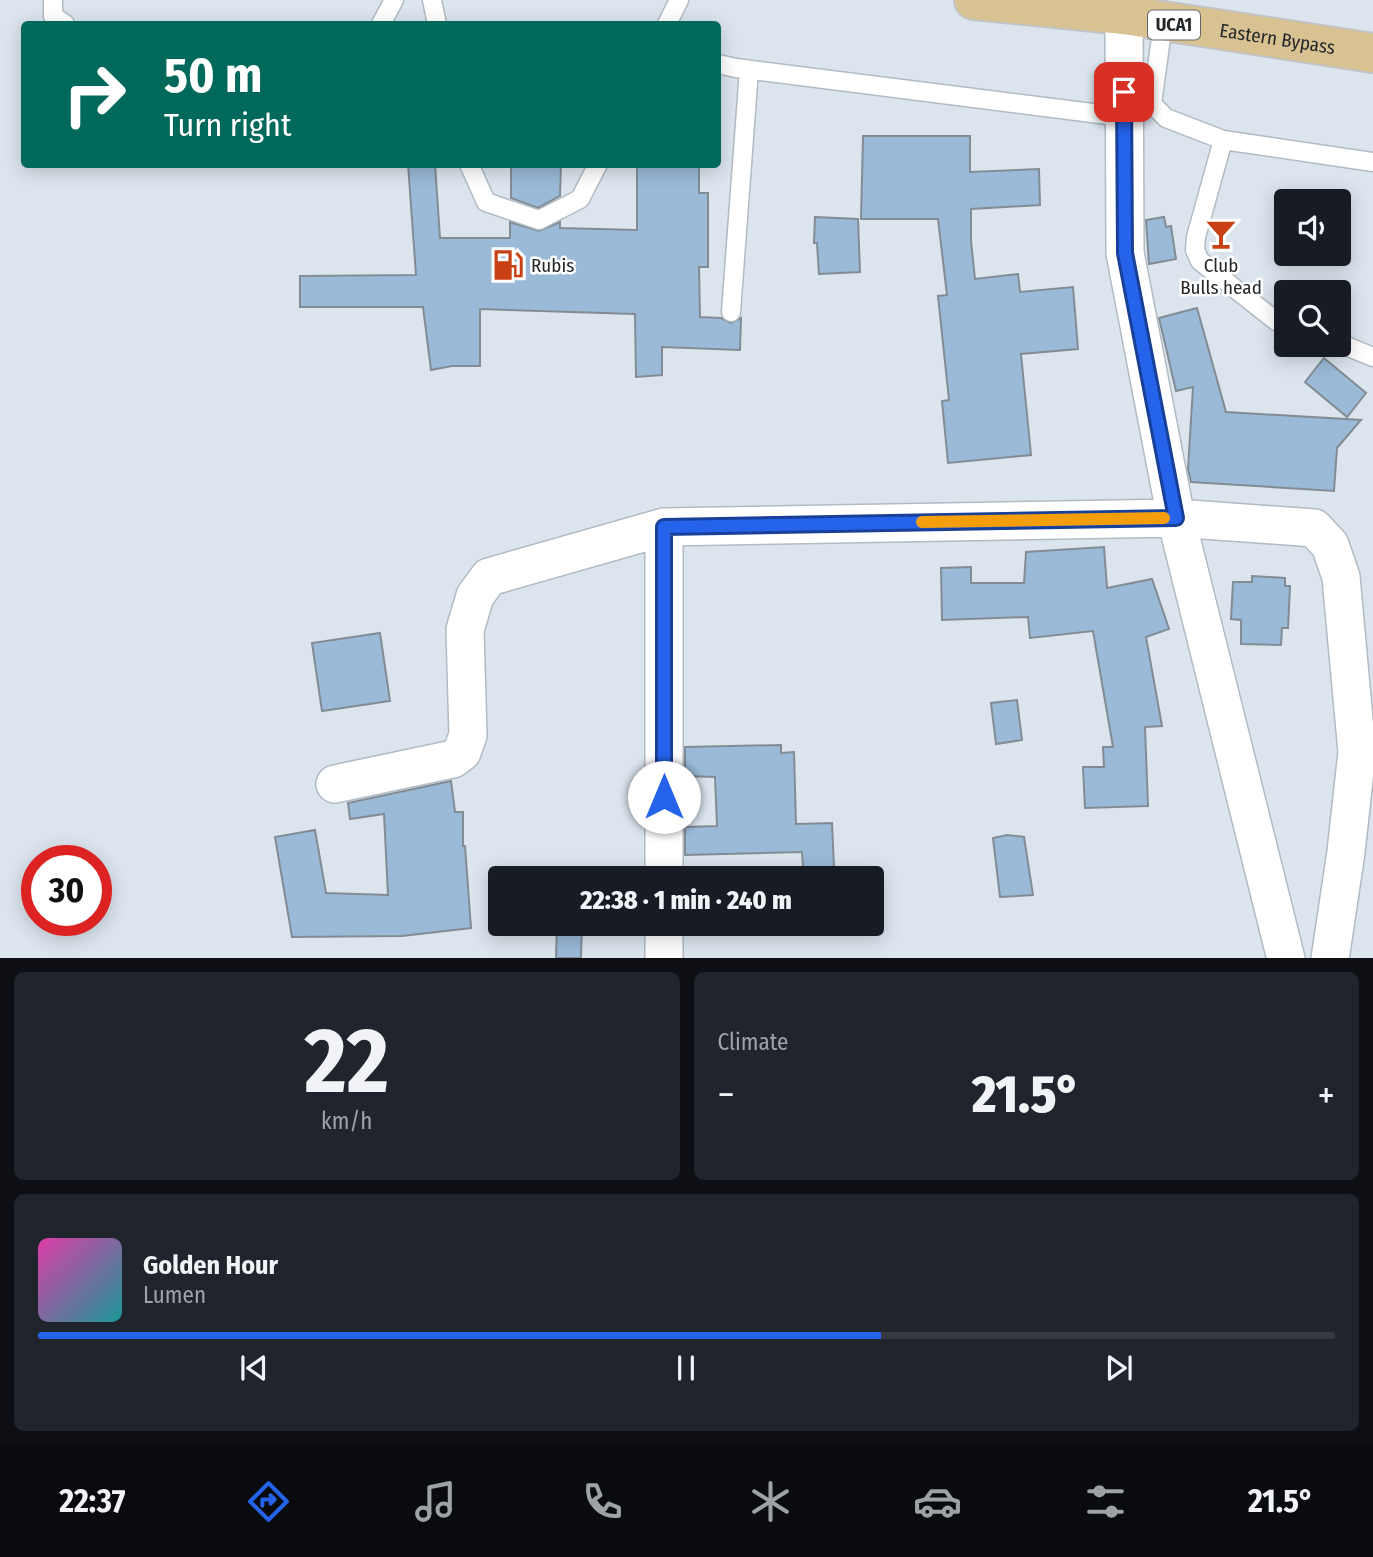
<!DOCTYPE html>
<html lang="en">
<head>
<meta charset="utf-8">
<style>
	:root { --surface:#171b24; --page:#20242c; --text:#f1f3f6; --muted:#9ea1a6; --line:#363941; --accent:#2563eb }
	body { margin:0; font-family:"Fira Sans Condensed",sans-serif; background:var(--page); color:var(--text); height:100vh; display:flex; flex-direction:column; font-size:26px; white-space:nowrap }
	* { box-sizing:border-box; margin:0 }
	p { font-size:23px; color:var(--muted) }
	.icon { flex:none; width:38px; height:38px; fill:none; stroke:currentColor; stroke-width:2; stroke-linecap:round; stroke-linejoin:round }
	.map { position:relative; height:958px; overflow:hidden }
	.side { display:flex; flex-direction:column; gap:14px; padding:14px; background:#0d0f14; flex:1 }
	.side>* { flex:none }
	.guide { position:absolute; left:21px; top:21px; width:700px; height:147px; border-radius:7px; box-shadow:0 4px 18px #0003; background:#00695c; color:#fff; overflow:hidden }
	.fabs { position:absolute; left:1274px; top:189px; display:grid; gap:14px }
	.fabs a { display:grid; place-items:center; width:77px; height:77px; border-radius:7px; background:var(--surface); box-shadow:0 4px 18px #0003; font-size:35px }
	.speed { position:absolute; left:21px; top:845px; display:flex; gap:14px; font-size:35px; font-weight:700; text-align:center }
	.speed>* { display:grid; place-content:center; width:91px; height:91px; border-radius:50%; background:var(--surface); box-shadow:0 4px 18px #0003; line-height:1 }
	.speed .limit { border:10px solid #d22; background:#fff; color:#111 }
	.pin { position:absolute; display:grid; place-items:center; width:60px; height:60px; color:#fff; margin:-30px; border-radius:14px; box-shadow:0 4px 10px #0006 }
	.me { position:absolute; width:77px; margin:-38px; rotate:0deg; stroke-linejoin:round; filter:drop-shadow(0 0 5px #0008) }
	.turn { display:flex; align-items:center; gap:24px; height:147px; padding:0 28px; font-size:32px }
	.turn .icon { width:91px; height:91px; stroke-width:2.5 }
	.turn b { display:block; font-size:49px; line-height:60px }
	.big { font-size:52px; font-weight:800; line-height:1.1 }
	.side .widget { flex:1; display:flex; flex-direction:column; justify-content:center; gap:10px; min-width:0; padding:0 24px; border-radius:10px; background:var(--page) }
	.side .dial { align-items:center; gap:0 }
	.dial b { font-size:91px; line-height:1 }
	.song { display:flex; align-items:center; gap:21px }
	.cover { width:84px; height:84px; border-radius:10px; background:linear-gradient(135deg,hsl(320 70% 55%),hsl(180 70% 35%)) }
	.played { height:7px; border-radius:4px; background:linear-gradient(90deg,var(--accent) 65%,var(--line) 65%) }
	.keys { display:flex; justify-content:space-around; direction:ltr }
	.heat { display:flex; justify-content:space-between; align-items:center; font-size:38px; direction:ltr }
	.side .tiles { flex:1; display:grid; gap:14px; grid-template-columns:1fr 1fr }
	.widget:last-child { grid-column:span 2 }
	.trip { position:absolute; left:488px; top:866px; width:396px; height:70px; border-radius:7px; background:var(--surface); box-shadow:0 4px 18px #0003; font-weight:800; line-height:70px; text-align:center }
	.tabs { display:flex; height:112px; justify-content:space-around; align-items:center; background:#090b0e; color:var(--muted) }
	.tabs .icon { width:49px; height:49px }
	.tabs .current { color:var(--accent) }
	.tabs b { font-size:32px; color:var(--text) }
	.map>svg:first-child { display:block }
	.building { fill:#9abad8; stroke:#838c94; stroke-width:2 }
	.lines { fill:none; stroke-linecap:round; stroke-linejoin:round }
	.lane-casing { stroke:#b1bbc3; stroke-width:21 }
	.street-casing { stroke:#b1bbc3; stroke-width:40 }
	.primary-casing { stroke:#c2c3c4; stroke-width:42 }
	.lane { stroke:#fff; stroke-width:18 }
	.street { stroke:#fff; stroke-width:37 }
	.primary { stroke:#d9c292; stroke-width:38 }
	.route-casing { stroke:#184099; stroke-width:18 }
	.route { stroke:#2563eb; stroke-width:12 }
	.slow { stroke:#f59e0b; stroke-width:12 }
	.labels { text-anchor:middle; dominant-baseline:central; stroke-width:5; stroke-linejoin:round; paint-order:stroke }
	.shield { fill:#fff; stroke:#66686b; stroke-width:2 }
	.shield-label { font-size:18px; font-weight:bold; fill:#24282b }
	.street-label { font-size:19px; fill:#24282b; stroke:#fff }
	.poi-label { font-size:19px; fill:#24282b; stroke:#fff; text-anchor:start }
</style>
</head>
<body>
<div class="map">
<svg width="1373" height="959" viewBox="0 0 1373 959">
	<rect width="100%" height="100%" fill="#dce5ee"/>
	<path class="building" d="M 863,136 L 970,136 L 970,172 L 1039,169 L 1040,205 L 971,209 L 971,241 L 975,279 L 1018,274 L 1020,292 L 1073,287 L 1078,349 L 1021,354 L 1031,455 L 948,463 L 942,401 L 949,400 L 938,296 L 947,295 L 938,219 L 861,219 Z
		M 408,164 L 435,164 L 440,238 L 510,238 L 510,222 L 539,231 L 560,222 L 560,228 L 637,230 L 637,164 L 699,164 L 699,193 L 708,193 L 708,267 L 699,267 L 700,317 L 721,318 L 731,323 L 741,318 L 740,350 L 662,347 L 662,375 L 636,377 L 635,314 L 480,309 L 480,366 L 452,366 L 431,370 L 423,307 L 300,307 L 300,276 L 416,275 Z
		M 511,164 L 561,164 L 560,196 L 538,208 L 511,198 Z
		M 815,217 L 858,219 L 860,272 L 819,274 L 817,243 L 814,243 Z
		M 1164,217 L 1166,227 L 1171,226 L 1176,259 L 1149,264 L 1146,220 Z
		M 1197,308 L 1226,412 L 1361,420 L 1337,448 L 1334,491 L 1191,482 L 1188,469 L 1193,387 L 1176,391 L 1159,318 Z
		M 1324,358 L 1366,393 L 1347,417 L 1305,382 Z
		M 1104,547 L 1107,588 L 1152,579 L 1169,629 L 1146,637 L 1162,726 L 1145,727 L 1148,806 L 1085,808 L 1083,767 L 1104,767 L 1103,747 L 1113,747 L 1093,631 L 1030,638 L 1028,617 L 942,620 L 941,568 L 971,567 L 971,583 L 1024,583 L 1026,552 Z
		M 1252,576 L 1285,578 L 1285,586 L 1290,586 L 1288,628 L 1282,628 L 1281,645 L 1241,644 L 1241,620 L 1231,619 L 1233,582 L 1252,582 Z
		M 380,633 L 390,701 L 322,711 L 312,643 Z
		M 1017,700 L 1022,740 L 996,744 L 991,703 Z
		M 781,745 L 781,753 L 794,752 L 796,824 L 832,823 L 834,867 L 803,867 L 802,852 L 685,855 L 685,827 L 717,826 L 715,777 L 685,776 L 685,747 Z
		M 451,781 L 455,812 L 463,812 L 463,846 L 465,846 L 471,928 L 402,936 L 292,937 L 275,837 L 315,830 L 326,893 L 388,895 L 384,814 L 350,819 L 348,803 Z
		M 1007,835 L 1024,837 L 1033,895 L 1000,897 L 993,838 Z
		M 557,924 L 582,924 L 581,958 L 556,958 Z"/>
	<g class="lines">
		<defs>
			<path id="lane" d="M 53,0 L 53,16 L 65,24
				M 432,0 L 437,24
				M 1163,23 L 1152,104 L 1166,118 L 1223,140 L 1373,162
				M 381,24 L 394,0
				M 667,24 L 679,0
				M 718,64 L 736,68 L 1124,117
				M 1223,140 L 1196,237 L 1195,250 L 1200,261 L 1276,321 L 1286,324
				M 469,164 L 486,202 L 539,220 L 580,199 L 598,164
				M 731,312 L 749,70
				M 1339,343 L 1373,357"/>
			<path id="street" d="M 1124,15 L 1125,253 L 1176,518 L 1286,959
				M 335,784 L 453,759 L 462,752 L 468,735 L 465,630 L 475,596 L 489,577 L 664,527 L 1176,518 L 1314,528 L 1330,545 L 1341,577 L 1357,752 L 1346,852 L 1330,959
				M 664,878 L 664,527
				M 664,959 L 664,924"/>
			<g id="primary">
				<path id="s1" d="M 974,0 L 1124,15 L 1373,53"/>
			</g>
		</defs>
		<use href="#lane" class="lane-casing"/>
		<use href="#street" class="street-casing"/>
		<use href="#primary" class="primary-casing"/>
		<use href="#lane" class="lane"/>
		<use href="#street" class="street"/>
		<use href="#primary" class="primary"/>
	</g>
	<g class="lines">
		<defs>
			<path id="route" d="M 664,797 L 664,527 L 1176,518 L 1125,253 L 1124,92"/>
		</defs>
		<use href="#route" class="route-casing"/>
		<use href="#route" class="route"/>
		<path class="slow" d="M 922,522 L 1164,518"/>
	</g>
	<defs>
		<symbol id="bar-bare" viewBox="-9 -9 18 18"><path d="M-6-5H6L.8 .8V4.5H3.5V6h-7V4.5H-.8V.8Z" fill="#c84013" stroke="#fff" stroke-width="2.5" paint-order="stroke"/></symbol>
		<symbol id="fuel-bare" viewBox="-9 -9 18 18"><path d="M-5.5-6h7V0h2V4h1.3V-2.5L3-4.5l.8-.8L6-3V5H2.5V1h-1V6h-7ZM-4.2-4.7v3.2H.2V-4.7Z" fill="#c84013" stroke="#fff" stroke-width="2.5" paint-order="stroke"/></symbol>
	</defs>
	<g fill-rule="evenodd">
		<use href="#bar-bare" x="1199" y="212" width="44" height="44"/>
		<use href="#fuel-bare" x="486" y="243" width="44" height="44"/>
	</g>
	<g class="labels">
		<rect class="shield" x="1148" y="10.5" width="52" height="29" rx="5"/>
		<g class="shield-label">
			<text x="1174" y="25">UCA1</text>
		</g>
		<g class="street-label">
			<text stroke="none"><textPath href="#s1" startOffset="306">Eastern Bypass</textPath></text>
		</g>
		<g class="poi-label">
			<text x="531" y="265">Rubis</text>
			<text x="1221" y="265" text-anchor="middle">Club<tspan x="1221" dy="22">Bulls head</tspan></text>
		</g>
	</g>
</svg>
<div class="fabs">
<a><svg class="icon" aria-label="sound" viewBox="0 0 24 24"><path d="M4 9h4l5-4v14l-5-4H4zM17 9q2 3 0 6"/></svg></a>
<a><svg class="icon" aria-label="search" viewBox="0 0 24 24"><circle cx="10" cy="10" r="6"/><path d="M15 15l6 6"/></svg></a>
</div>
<div class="speed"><div class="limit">30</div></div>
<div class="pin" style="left:1124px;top:92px;background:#d93025"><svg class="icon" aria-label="arrive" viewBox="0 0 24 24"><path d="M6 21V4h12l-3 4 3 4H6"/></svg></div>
<svg class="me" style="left:664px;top:797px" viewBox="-20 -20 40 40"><circle r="19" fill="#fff"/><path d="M0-13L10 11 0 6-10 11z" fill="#2563eb"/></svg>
<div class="trip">22:38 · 1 min · 240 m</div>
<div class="guide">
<div class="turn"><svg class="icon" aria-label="right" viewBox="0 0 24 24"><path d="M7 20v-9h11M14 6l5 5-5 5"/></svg><div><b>50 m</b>Turn right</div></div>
</div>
</div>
<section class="side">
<div class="tiles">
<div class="widget dial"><b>22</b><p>km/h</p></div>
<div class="widget"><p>Climate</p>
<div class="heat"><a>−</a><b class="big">21.5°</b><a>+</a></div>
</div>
<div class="widget">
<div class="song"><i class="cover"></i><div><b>Golden Hour</b><p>Lumen</p></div></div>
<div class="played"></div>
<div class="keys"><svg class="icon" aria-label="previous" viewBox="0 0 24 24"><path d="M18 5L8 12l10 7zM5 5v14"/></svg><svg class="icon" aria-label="pause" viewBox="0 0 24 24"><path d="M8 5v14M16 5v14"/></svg><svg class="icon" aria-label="next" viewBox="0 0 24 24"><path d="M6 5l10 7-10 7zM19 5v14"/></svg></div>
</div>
</div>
</section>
<nav class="tabs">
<b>22:37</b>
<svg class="icon current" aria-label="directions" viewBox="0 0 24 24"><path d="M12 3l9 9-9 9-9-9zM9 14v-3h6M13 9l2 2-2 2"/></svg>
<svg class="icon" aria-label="music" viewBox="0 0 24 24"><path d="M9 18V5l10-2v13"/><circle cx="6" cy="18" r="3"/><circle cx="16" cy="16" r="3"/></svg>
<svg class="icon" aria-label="phone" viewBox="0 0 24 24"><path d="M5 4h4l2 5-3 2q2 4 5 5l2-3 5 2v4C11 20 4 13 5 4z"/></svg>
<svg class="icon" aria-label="climate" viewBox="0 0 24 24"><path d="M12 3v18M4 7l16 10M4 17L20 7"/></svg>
<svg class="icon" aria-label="car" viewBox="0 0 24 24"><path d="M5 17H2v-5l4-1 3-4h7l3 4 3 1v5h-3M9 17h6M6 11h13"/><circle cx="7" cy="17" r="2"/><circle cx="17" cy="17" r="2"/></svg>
<svg class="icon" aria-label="filters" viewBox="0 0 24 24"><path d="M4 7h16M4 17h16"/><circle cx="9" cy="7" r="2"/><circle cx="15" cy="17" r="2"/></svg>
<b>21.5°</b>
</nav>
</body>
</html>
